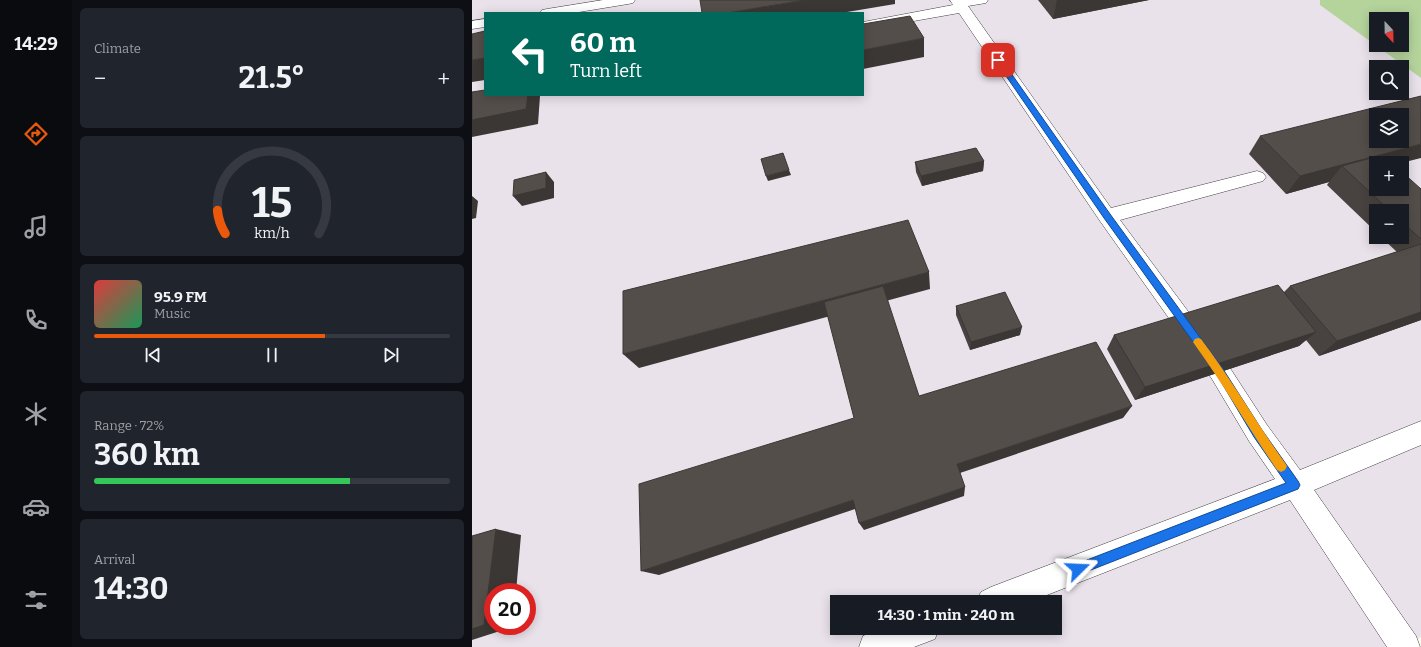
<!DOCTYPE html>
<html lang="en">
<head>
<meta charset="utf-8">
<style>
	:root { --surface:#171b24; --page:#20242c; --text:#f1f3f6; --muted:#9ea1a6; --line:#363941; --accent:#ea580c }
	body { margin:0; font-family:Bitter,serif; background:var(--page); color:var(--text); height:100vh; display:flex; flex-direction:column; font-size:15px; white-space:nowrap }
	* { box-sizing:border-box; margin:0 }
	p { font-size:13px; color:var(--muted) }
	.icon { flex:none; width:22px; height:22px; fill:none; stroke:currentColor; stroke-width:2; stroke-linecap:round; stroke-linejoin:round }
	.map { position:relative; flex:1; overflow:hidden }
	.sheet { display:flex; flex-direction:column; gap:8px; padding:8px; background:#0d0f14; width:400px }
	.sheet>* { flex:none }
	.top-card { position:absolute; left:12px; top:12px; width:380px; height:84px; border-radius:0px; box-shadow:0 2px 10px #0003; background:#00695c; color:#fff; overflow:hidden }
	.needle { width:26px; rotate:158deg }
	.buttons { position:absolute; left:897px; top:12px; display:grid; gap:8px }
	.buttons a { display:grid; place-items:center; width:40px; height:40px; border-radius:0px; background:var(--surface); box-shadow:0 2px 10px #0003; font-size:20px }
	.speed { position:absolute; left:12px; top:583px; display:flex; gap:8px; font-size:20px; font-weight:700; text-align:center }
	.speed>* { display:grid; place-content:center; width:52px; height:52px; border-radius:50%; background:var(--surface); box-shadow:0 2px 10px #0003; line-height:1 }
	.speed .limit { border:6px solid #d22; background:#fff; color:#111 }
	.pin { position:absolute; display:grid; place-items:center; width:34px; height:34px; color:#fff; margin:-17px; border-radius:8px; box-shadow:0 2px 6px #0006 }
	.me { position:absolute; width:44px; margin:-22px; rotate:69deg; stroke-linejoin:round; filter:drop-shadow(0 0 3px #0008) }
	.turn { display:flex; align-items:center; gap:14px; height:84px; padding:0 20px; font-size:18px }
	.turn .icon { width:52px; height:52px; stroke-width:2.5 }
	.turn b { display:block; font-size:28px; line-height:34px }
	.big { font-size:30px; font-weight:700; line-height:1.1 }
	.sheet .card { flex:1; display:flex; flex-direction:column; justify-content:center; gap:6px; min-width:0; padding:0 14px; border-radius:6px; background:var(--page) }
	.sheet .dial { align-items:center; gap:0 }
	.dial svg { height:104px; overflow:visible; fill:none; stroke:var(--line); stroke-width:7; stroke-linecap:round; text-anchor:middle }
	.dial text { fill:var(--text); stroke:none }
	.song { display:flex; align-items:center; gap:12px }
	.cover { width:48px; height:48px; border-radius:6px; background:linear-gradient(135deg,hsl(0 70% 55%),hsl(150 70% 35%)) }
	.played { height:4px; border-radius:2px; background:linear-gradient(90deg,var(--accent) 65%,var(--line) 65%) }
	.keys { display:flex; justify-content:space-around; direction:ltr }
	.heat { display:flex; justify-content:space-between; align-items:center; font-size:22px; direction:ltr }
	.charge { height:6px; border-radius:3px; background:linear-gradient(90deg,#34c759 72%,var(--line) 0) }
	.trip { position:absolute; left:358px; top:595px; width:232px; height:40px; border-radius:0px; background:var(--surface); box-shadow:0 2px 10px #0003; font-weight:700; line-height:40px; text-align:center }
	main { display:flex; flex:1; min-height:0 }
	.tabs { display:flex; flex-direction:column; width:72px; justify-content:space-around; align-items:center; background:#090b0e; color:var(--muted) }
	.tabs .icon { width:28px; height:28px }
	.tabs .active { color:var(--accent) }
	.tabs b { font-size:18px; color:var(--text) }
	.map>svg:first-child { display:block }
	.industrial { fill:#eae2eb; fill-rule:evenodd }
	.forest { fill:#b5d49c; fill-rule:evenodd }
	.lines { fill:none; stroke-linecap:round; stroke-linejoin:round }
	.minor-casing { stroke:#404040; stroke-width:1 }
	.minor { fill:#fff; fill-rule:evenodd }
	.wall { fill:#484340 }
	.shaded-wall { fill:#3b3734 }
	.building { fill:#544e4a; stroke:#3b3734; fill-rule:evenodd }
	.route { fill:#1a73e8; stroke:#114b97 }
	.slow { fill:#f59e0b }
</style>
</head>
<body>
<main>
<nav class="tabs">
<b>14:29</b>
<svg class="icon active" aria-label="directions" viewBox="0 0 24 24"><path d="M12 3l9 9-9 9-9-9zM9 14v-3h6M13 9l2 2-2 2"/></svg>
<svg class="icon" aria-label="music" viewBox="0 0 24 24"><path d="M9 18V5l10-2v13"/><circle cx="6" cy="18" r="3"/><circle cx="16" cy="16" r="3"/></svg>
<svg class="icon" aria-label="phone" viewBox="0 0 24 24"><path d="M5 4h4l2 5-3 2q2 4 5 5l2-3 5 2v4C11 20 4 13 5 4z"/></svg>
<svg class="icon" aria-label="climate" viewBox="0 0 24 24"><path d="M12 3v18M4 7l16 10M4 17L20 7"/></svg>
<svg class="icon" aria-label="car" viewBox="0 0 24 24"><path d="M5 17H2v-5l4-1 3-4h7l3 4 3 1v5h-3M9 17h6M6 11h13"/><circle cx="7" cy="17" r="2"/><circle cx="17" cy="17" r="2"/></svg>
<svg class="icon" aria-label="filters" viewBox="0 0 24 24"><path d="M4 7h16M4 17h16"/><circle cx="9" cy="7" r="2"/><circle cx="15" cy="17" r="2"/></svg>
</nav>
<section class="sheet">
<div class="card"><p>Climate</p>
<div class="heat"><a>−</a><b class="big">21.5°</b><a>+</a></div>
</div>
<div class="card dial"><svg viewBox="0 0 100 80">
<path d="M14 69A42 42 0 1 1 86 69"/>
<path d="M14 69A42 42 0 0 1 8 51" stroke="#ea580c"/>
<text x="50" y="56" font-size="32" font-weight="700">15</text>
<text x="50" y="72" font-size="11">km/h</text>
</svg></div>
<div class="card">
<div class="song"><i class="cover"></i><div><b>95.9 FM</b><p>Music</p></div></div>
<div class="played"></div>
<div class="keys"><svg class="icon" aria-label="previous" viewBox="0 0 24 24"><path d="M18 5L8 12l10 7zM5 5v14"/></svg><svg class="icon" aria-label="pause" viewBox="0 0 24 24"><path d="M8 5v14M16 5v14"/></svg><svg class="icon" aria-label="next" viewBox="0 0 24 24"><path d="M6 5l10 7-10 7zM19 5v14"/></svg></div>
</div>
<div class="card"><p>Range · 72%</p><b class="big">360 km</b><div class="charge"></div></div>
<div class="card"><p>Arrival</p><b class="big">14:30</b></div>
</section>
<div class="map">
<svg width="949" height="647" viewBox="0 0 949 647">
	<rect width="100%" height="100%" fill="#fdfaee"/>
	<path class="industrial" d="M 0,0 L 949,0 L 949,637 L 928,647 L 0,647 ZM 13,13 L 391,13 L 391,95 L 13,95 ZM 904,19 L 930,19 L 930,45 L 904,45 ZM 904,67 L 930,67 L 930,93 L 904,93 ZM 904,115 L 930,115 L 930,141 L 904,141 ZM 904,163 L 930,163 L 930,189 L 904,189 ZM 904,211 L 930,211 L 930,237 L 904,237 ZM 21,592 L 55,592 L 55,626 L 21,626 ZM 365,602 L 583,602 L 583,628 L 365,628 Z"/>
	<path class="forest" d="M 848,0 L 949,0 L 949,78 L 848,5 ZM 904,19 L 930,19 L 930,45 L 904,45 Z"/>
	<g class="lines">
		<defs>
			<path id="minor" d="M 131,0 L 163,0 L 161,3 L 156,4 L 101,13 L 68,13 L 70,10 L 75,9 Z
				M 478,0 L 516,0 L 514,3 L 496,6 L 639,208 L 785,171 L 791,173 L 794,177 L 791,181 L 648,220 L 756,365 L 795,425 L 828,470 L 949,421 L 949,445 L 842,490 L 944,636 L 948,647 L 915,647 L 818,500 L 557,602 L 504,602 L 509,592 L 519,587 L 803,479 L 777,441 L 740,379 L 628,221 L 487,13 L 391,30 L 391,22 L 481,5 Z
				M 13,19 L 13,27 L 0,29 L 0,21 Z
				M 412,628 L 467,628 L 463,639 L 442,647 L 387,647 L 391,636 Z"/>
		</defs>
		<use href="#minor" class="minor-casing"/>
		<use href="#minor" class="minor"/>
	</g>
	<path class="wall" d="M 566,0 L 677,0 L 581,19 Z
		M 788,136 L 904,163 L 949,189 L 949,320 L 847,356 L 834,340 L 827,346 L 663,400 L 635,349 L 642,335 L 812,292 L 818,286 L 925,252 L 909,237 L 930,237 L 930,211 L 904,211 L 904,232 L 855,185 L 857,182 L 814,194 L 777,154 Z
		M 512,161 L 511,171 L 450,186 L 444,172 L 443,162 Z
		M 484,306 L 548,335 L 498,350 L 484,315 Z"/>
	<path class="shaded-wall" d="M 333,0 L 423,0 L 423,4 L 369,13 L 255,13 Z
		M 585,0 L 677,0 L 581,19 Z
		M 452,38 L 452,57 L 391,69 L 391,50 Z
		M 13,58 L 13,80 L 0,82 L 0,60 Z
		M 56,95 L 67,95 L 68,96 L 66,124 L 0,137 L 0,120 Z
		M 949,144 L 949,158 L 929,163 L 904,163 L 870,166 L 857,182 L 814,194 L 828,176 Z
		M 512,161 L 511,171 L 450,186 L 449,176 Z
		M 317,170 L 319,175 L 296,181 L 294,176 Z
		M 74,172 L 82,182 L 82,198 L 50,206 L 41,196 Z
		M 0,196 L 6,201 L 4,218 L 0,219 Z
		M 457,272 L 458,289 L 167,368 L 151,354 Z
		M 949,312 L 949,320 L 847,356 L 865,341 Z
		M 550,327 L 548,335 L 498,350 L 499,342 Z
		M 844,332 L 827,346 L 663,400 L 673,387 Z
		M 660,406 L 651,418 L 485,474 L 485,464 Z
		M 493,487 L 492,496 L 392,530 L 387,523 Z
		M 381,500 L 386,508 L 187,575 L 169,571 Z
		M 24,529 L 49,535 L 44,592 L 21,592 L 21,626 L 41,626 L 40,627 L 0,640 L 0,629 Z"/>
	<path class="building" d="M 228,0 L 333,0 L 255,13 L 230,13 Z
		M 438,16 L 452,38 L 391,50 L 391,24 Z
		M 13,31 L 13,58 L 0,60 L 0,34 Z
		M 13,90 L 13,95 L 56,95 L 54,109 L 0,120 L 0,92 Z
		M 949,96 L 949,144 L 828,176 L 788,136 ZM 904,115 L 930,115 L 930,141 L 904,141 Z
		M 504,148 L 512,161 L 449,176 L 443,162 Z
		M 311,153 L 317,170 L 294,176 L 289,159 Z
		M 910,155 L 919,163 L 904,163 L 904,189 L 930,189 L 930,172 L 949,189 L 949,239 L 930,222 L 930,211 L 918,211 L 870,166 Z
		M 74,172 L 74,188 L 41,196 L 42,180 Z
		M 436,220 L 457,272 L 151,354 L 151,291 Z
		M 949,244 L 949,312 L 865,341 L 818,286 Z
		M 806,285 L 844,332 L 673,387 L 642,335 Z
		M 411,286 L 447,396 L 624,342 L 660,406 L 485,464 L 493,487 L 387,523 L 381,500 L 169,571 L 167,484 L 382,418 L 352,302 Z
		M 533,292 L 550,327 L 499,342 L 484,306 Z
		M 24,529 L 12,625 L 0,629 L 0,536 Z"/>
	<path class="route" d="M 524,59 L 529,59 L 638,214 L 751,369 L 790,430 L 826,481 L 828,485 L 826,489 L 606,575 L 602,573 L 600,569 L 602,565 L 814,483 L 782,437 L 745,375 L 632,218 L 523,60 Z"/>
	<path class="slow" d="M 726,338 L 729,339 C 759,379 784,422 813,463 L 815,466 L 813,470 L 809,472 L 805,470 C 777,429 752,385 723,345 L 721,342 L 723,339 Z"/>
</svg>
<div class="buttons">
<a><svg class="needle" viewBox="-14 -14 28 28"><path d="M0-13l5 13h-10z" fill="#e53935"/><path d="M0 13l5-13h-10z" fill="#9ea1a6"/></svg></a>
<a><svg class="icon" aria-label="search" viewBox="0 0 24 24"><circle cx="10" cy="10" r="6"/><path d="M15 15l6 6"/></svg></a>
<a><svg class="icon" aria-label="layers" viewBox="0 0 24 24"><path d="M12 4l9 5-9 5-9-5zM3 14l9 5 9-5"/></svg></a>
<a>+</a>
<a>−</a>
</div>
<div class="speed"><div class="limit">20</div></div>
<div class="pin" style="left:526px;top:60px;background:#d93025"><svg class="icon" aria-label="arrive" viewBox="0 0 24 24"><path d="M6 21V4h12l-3 4 3 4H6"/></svg></div>
<svg class="me" style="left:606px;top:569px" viewBox="-20 -20 40 40"><path d="M0-17L14 15 0 8-14 15z" fill="#1a73e8" stroke="#fff" stroke-width="4"/></svg>
<div class="trip">14:30 · 1 min · 240 m</div>
<div class="top-card">
<div class="turn"><svg class="icon" aria-label="left" viewBox="0 0 24 24"><path d="M17 20v-9H6M10 6l-5 5 5 5"/></svg><div><b>60 m</b>Turn left</div></div>
</div>
</div>
</main>
</body>
</html>
